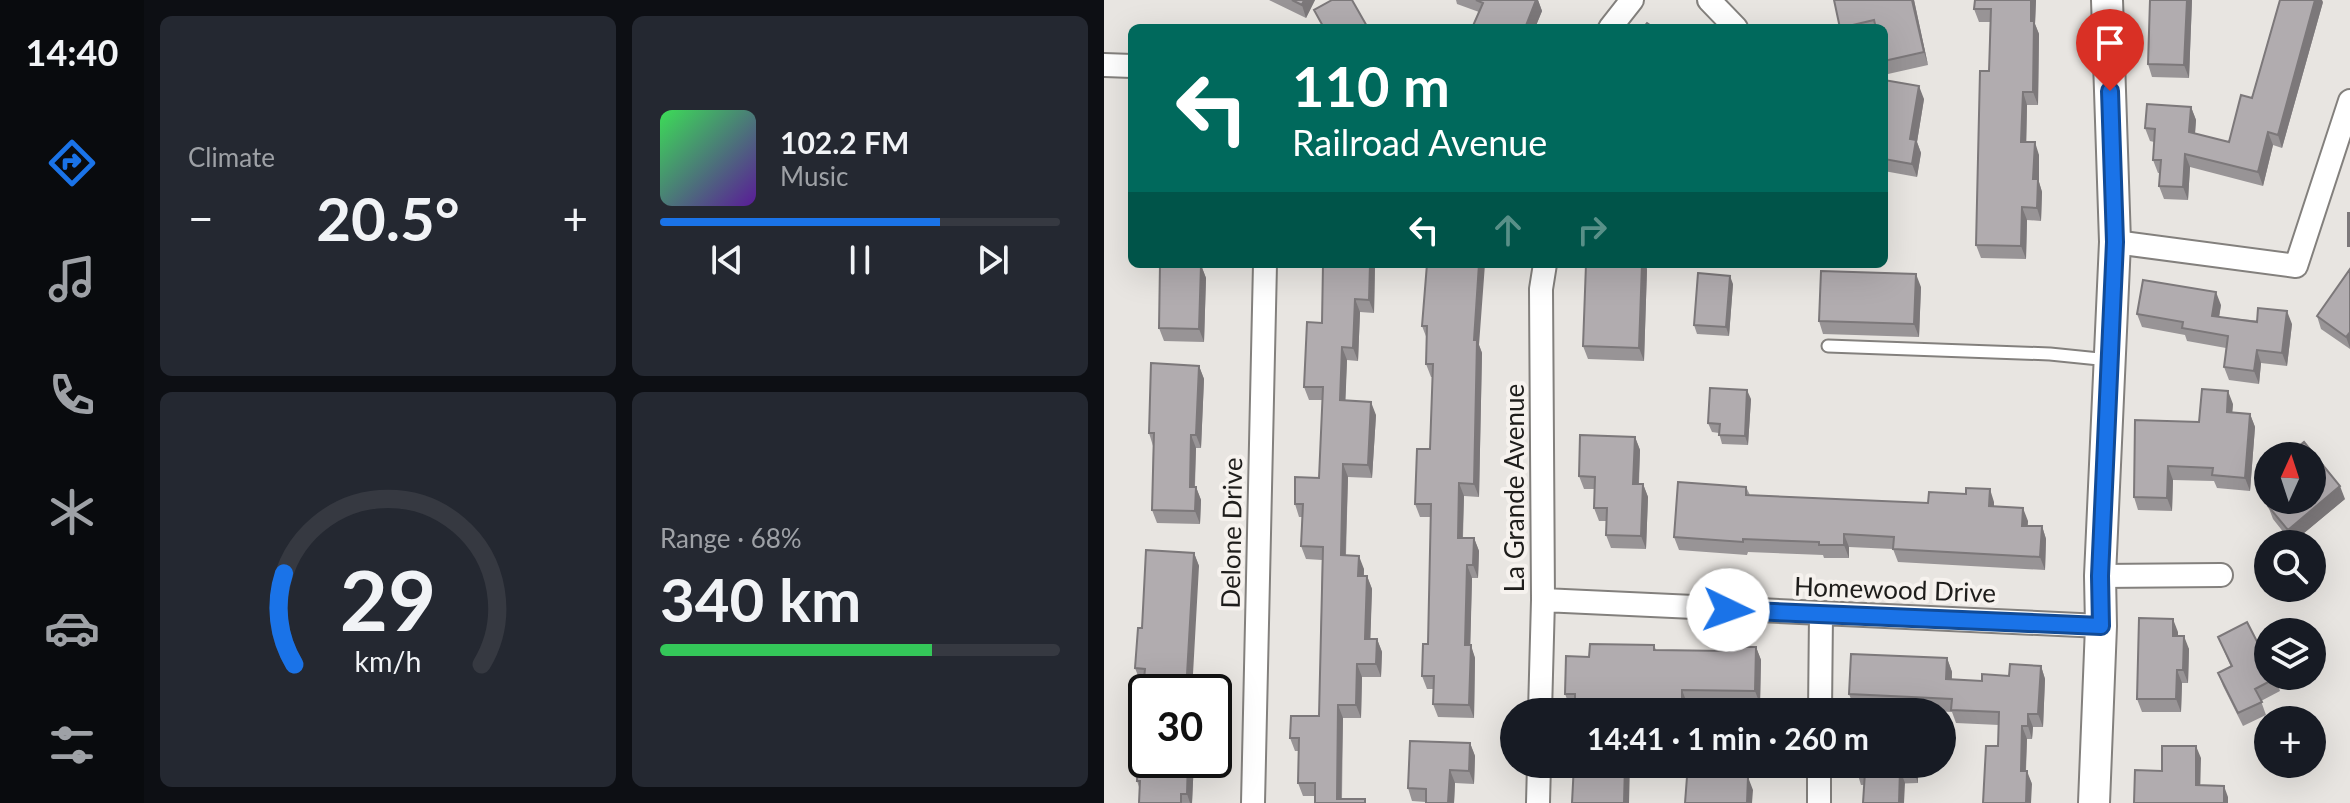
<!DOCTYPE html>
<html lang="en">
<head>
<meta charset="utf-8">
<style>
	:root { --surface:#171b24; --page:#242831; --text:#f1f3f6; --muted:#9ea1a6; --line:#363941; --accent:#1a73e8 }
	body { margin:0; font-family:Lato,sans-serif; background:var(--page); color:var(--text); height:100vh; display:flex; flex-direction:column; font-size:30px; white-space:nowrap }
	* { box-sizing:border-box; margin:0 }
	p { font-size:26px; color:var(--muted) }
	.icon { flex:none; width:44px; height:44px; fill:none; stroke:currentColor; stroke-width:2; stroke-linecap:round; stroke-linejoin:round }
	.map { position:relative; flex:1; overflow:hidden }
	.details { display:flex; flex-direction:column; gap:16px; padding:16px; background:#0d0f14; width:960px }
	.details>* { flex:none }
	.guide { position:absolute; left:24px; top:24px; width:760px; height:244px; border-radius:12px; box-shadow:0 8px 32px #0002; background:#00695c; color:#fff; overflow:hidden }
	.needle { width:52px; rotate:3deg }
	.buttons { position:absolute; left:1150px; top:442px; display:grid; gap:16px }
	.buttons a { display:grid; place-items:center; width:72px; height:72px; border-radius:50%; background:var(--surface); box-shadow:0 8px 32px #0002; font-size:40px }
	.speed { position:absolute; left:24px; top:674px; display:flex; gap:16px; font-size:40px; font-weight:700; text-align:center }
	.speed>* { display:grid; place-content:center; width:104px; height:104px; border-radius:50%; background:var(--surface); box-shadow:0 8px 32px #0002; line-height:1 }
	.speed .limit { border:4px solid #111; border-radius:12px; background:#fff; color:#111 }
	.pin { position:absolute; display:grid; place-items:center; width:68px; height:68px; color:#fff; margin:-82px -34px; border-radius:50% 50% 50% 0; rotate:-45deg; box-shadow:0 0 8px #0007 }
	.pin .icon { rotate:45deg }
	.me { position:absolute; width:88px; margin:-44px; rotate:93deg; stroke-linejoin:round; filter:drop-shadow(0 0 6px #0008) }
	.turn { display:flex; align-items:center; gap:28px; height:168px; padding:0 32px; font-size:36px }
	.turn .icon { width:104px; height:104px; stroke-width:2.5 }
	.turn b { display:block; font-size:56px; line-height:68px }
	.lanes { display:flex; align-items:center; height:76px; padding:0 32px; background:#0003; justify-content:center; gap:40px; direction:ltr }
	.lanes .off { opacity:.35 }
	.big { font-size:60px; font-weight:700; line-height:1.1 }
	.details .widget { flex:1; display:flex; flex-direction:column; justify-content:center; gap:12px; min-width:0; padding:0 28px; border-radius:12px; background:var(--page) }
	.details .dial { align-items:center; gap:0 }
	.dial svg { height:208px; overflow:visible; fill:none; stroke:var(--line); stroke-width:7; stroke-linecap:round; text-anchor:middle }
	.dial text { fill:var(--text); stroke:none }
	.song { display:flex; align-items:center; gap:24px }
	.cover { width:96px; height:96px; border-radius:12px; background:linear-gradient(135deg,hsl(130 70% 55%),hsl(270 70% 35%)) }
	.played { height:8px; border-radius:4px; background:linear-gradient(90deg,var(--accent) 70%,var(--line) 70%) }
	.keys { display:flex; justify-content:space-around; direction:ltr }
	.heat { display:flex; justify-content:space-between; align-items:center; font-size:44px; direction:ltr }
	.charge { height:12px; border-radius:6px; background:linear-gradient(90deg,#34c759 68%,var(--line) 0) }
	.details .tiles { flex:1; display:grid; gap:16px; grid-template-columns:repeat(2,1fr) }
	.trip { position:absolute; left:396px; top:698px; width:456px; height:80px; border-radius:40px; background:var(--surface); box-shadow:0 8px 32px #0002; font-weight:700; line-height:80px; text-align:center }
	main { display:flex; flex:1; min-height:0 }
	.dock { display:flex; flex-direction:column; width:144px; justify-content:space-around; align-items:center; background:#090b0e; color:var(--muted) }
	.dock .icon { width:56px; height:56px }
	.dock .selected { color:var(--accent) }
	.dock b { font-size:36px; color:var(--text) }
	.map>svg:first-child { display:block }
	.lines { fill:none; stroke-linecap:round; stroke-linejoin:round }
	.lane-casing { stroke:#83807d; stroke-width:15 }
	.street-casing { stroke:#83807d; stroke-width:26 }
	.secondary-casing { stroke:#83807d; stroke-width:34 }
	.lane { stroke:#fff; stroke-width:11 }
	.street { stroke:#fff; stroke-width:22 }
	.secondary { stroke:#fff; stroke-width:30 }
	.wall { fill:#989496 }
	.shaded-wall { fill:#7c787a }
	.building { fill:#b1acaf; stroke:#7c787a; stroke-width:2 }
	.route-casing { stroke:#114b97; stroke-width:20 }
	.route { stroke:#1a73e8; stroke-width:14 }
	.labels { text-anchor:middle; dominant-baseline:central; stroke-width:8; stroke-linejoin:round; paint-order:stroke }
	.street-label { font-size:26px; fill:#1e1d1b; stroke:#f6f2ee }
</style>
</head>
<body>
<main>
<nav class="dock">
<b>14:40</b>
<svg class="icon selected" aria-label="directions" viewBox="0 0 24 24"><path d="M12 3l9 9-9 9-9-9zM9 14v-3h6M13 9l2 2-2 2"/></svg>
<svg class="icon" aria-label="music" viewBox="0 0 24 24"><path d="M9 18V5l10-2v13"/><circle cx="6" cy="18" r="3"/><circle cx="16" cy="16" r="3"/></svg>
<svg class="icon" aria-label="phone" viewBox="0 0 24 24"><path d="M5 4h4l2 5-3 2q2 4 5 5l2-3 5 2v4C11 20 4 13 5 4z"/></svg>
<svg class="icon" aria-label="climate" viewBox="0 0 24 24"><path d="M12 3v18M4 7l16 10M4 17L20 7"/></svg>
<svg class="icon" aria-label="car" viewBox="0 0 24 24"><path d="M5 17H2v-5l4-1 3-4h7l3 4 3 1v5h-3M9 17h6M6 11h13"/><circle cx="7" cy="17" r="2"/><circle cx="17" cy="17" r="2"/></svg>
<svg class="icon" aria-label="filters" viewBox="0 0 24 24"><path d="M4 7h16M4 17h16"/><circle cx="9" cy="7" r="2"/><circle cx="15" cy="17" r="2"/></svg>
</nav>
<section class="details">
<div class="tiles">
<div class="widget"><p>Climate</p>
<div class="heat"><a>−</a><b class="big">20.5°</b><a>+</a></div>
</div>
<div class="widget">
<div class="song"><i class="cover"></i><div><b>102.2 FM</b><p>Music</p></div></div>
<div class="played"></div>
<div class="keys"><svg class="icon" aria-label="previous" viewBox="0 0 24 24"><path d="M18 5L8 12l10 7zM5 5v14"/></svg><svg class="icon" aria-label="pause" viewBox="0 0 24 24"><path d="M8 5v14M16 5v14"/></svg><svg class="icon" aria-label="next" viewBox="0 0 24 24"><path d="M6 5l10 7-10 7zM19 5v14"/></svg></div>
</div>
<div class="widget dial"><svg viewBox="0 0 100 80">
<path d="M14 69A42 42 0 1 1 86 69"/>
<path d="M14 69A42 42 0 0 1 10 34" stroke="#1a73e8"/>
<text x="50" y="56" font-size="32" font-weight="700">29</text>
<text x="50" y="72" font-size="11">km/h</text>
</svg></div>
<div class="widget"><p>Range · 68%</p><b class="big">340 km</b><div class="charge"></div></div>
</div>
</section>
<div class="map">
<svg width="1246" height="803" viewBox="0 0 1246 803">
	<rect width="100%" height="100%" fill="#e8e5e1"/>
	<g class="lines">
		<defs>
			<path id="lane" d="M 724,346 L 946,354 L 1005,360"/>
			<path id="street" d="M 605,0 L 632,28
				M 506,28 L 528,0
				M 0,65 L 28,66
				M 1011,242 L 1192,266 L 1246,101
				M 996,576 L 1117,575
				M 439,600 L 997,626
				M 436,712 L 439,600 L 437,289 L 441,264
				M 716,712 L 717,614
				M 149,803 L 161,264
				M 434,803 L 435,764
				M 715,803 L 715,764"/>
			<path id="secondary" d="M 990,803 L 997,626 L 996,576 L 1011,242 L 1003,0"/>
		</defs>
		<use href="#lane" class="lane-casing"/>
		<use href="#street" class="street-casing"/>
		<use href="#secondary" class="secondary-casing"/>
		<use href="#lane" class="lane"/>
		<use href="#street" class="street"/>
		<use href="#secondary" class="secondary"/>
	</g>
	<path class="wall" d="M 165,0 L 211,0 L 202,18 Z
		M 352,0 L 434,0 L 438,11 L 431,28 L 368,28 L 375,12 L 353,4 Z
		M 730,0 L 810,0 L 824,65 L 784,74 L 780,62 L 780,28 L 736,28 Z
		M 871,0 L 932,0 L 931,24 L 935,34 L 934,105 L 923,105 L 922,142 L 935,155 L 935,182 L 938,192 L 937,221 L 923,220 L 922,259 L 877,258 L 872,245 L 885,71 L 886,22 L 875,22 L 870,9 Z
		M 1046,0 L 1088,0 L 1085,78 L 1048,77 L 1044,64 Z
		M 1219,2 L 1178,148 L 1169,145 L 1159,186 L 1086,167 L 1084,200 L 1060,199 L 1055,186 L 1056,173 L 1054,173 L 1049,160 L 1050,142 L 1046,141 L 1041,128 L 1087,107 L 1092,120 L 1091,134 L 1125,142 L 1148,98 Z
		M 780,80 L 820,99 L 813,142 L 817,153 L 813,177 L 780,171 Z
		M 271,264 L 270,313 L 256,312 L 254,361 L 243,360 L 241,400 L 272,415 L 268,478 L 244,477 L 242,555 L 260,569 L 260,576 L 263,576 L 268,589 L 266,639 L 273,639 L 278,652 L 277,677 L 258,677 L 257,718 L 239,718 L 238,799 L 263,803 L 211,796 L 199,796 L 194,783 L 194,751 L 191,751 L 186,738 L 215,716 L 218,560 L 202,559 L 197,546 L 198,517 L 195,517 L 191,504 L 215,478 L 219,400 L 205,400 L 200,387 L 218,323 Z
		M 323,264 L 375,345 L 378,353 L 375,497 L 360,496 L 359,538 L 370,538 L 375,551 L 374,578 L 368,578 L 366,645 L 371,658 L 370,718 L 334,717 L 329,704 L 329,689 L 323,689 L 318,676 L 324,644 L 327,517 L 316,517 L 311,504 L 326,449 L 329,377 L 327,377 L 322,364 L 323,339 L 318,326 Z
		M 97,265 L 102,278 L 100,342 L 60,341 L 55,328 Z
		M 543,269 L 540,361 L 484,359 L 479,346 Z
		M 1246,269 L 1246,349 L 1217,329 L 1213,316 Z
		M 629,284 L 625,336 L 593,334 L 590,325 Z
		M 817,287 L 815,337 L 719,334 L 715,321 Z
		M 1117,305 L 1115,317 L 1188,324 L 1183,366 L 1157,363 L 1155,384 L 1125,380 L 1120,367 L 1122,348 L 1083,341 L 1081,335 L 1038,327 L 1033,314 Z
		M 95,366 L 100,379 L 97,448 L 92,448 L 91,487 L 92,487 L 97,500 L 96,524 L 53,523 L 48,510 L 49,446 L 45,433 Z
		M 647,399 L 644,445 L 618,444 L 615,433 L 608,432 L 604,423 Z
		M 1129,404 L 1128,413 L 1146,414 L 1151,427 L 1146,491 L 1113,488 L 1110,481 L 1069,480 L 1068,511 L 1034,510 L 1030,497 L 1095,422 Z
		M 531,437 L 536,450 L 535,484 L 539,484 L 544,497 L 542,549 L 507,548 L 502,535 L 503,521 L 495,521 L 490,508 L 491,489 L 480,489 L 475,476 Z
		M 1164,472 L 1164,492 L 1161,492 L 1156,479 Z
		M 642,487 L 646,495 L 824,503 L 890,502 L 890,507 L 924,521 L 923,526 L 938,526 L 942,539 L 941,570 L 794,562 L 789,549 L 745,547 L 745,558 L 720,558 L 719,555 L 644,552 L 643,555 L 575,550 L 570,537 Z
		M 1241,499 L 1188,543 L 1169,519 L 1164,506 Z
		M 90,553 L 95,566 L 42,692 L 42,708 L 38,698 L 40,681 L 36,681 L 31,668 L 38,628 Z
		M 1074,632 L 1074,636 L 1085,649 L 1084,683 L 1078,683 L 1077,712 L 1038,712 L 1033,699 Z
		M 1114,637 L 1171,676 L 1176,691 L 1157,701 L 1162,715 L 1139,726 L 1119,686 L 1114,673 L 1127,667 Z
		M 550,645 L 552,650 L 625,651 L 652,647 L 657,660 L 656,704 L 583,703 L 583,712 L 471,712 L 471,707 L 466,707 L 461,694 L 485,657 Z
		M 843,658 L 848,672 L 848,679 L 878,681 L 905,676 L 937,666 L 941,679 L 939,727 L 929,727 L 928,739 L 923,739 L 922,771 L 928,784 L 894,746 L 895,725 L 852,723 L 848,712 L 750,707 L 745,694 Z
		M 366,743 L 371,756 L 370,784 L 351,783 L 350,803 L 322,803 L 322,802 L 308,801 L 304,788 Z
		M 90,760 L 88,803 L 35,803 L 36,790 L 33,781 Z
		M 753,764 L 814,764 L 814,783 L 757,785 L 753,772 Z"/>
	<path class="shaded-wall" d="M 200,0 L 211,0 L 202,18 L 198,5 Z
		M 432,0 L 434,0 L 438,11 L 431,28 L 421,28 Z
		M 808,0 L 810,0 L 824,65 L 820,52 Z
		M 927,0 L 932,0 L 931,24 L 935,34 L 934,105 L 929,92 Z
		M 1083,0 L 1088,0 L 1085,78 L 1080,65 Z
		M 1211,0 L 1218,0 L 1219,2 L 1178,148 L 1174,135 Z
		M 815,86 L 820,99 L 813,142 L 817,153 L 813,177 L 808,164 L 806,139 Z
		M 919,92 L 923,105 L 922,155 L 917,142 Z
		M 1087,107 L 1092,120 L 1090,145 L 1085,132 Z
		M 1164,132 L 1169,145 L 1159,186 L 1154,172 Z
		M 931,142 L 935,155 L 935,182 L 938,192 L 937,221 L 933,208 L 929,179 Z
		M 1081,154 L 1086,167 L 1084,200 L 1079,187 Z
		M 918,207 L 923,220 L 922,259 L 917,246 Z
		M 266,264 L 271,264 L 270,313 L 265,300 Z
		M 375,264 L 381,264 L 375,345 L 378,353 L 375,497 L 370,484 L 370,340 Z
		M 538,264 L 542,264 L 543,269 L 540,361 L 535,348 Z
		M 97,265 L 102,278 L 100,342 L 95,329 Z
		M 812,274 L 817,287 L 815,337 L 810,324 Z
		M 626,276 L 629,284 L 625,336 L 622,327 Z
		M 1112,292 L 1117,305 L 1113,329 L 1108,316 Z
		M 251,299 L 256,312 L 254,361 L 249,348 Z
		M 1183,311 L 1188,324 L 1183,366 L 1178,353 Z
		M 1246,332 L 1246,348 L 1242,337 Z
		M 238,347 L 243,360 L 241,413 L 236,400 Z
		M 1153,350 L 1157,363 L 1155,384 L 1150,371 Z
		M 95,366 L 100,379 L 97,448 L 92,435 Z
		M 643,390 L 647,399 L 644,445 L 641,436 Z
		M 1124,391 L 1129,404 L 1127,426 L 1123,412 Z
		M 267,402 L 272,415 L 268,478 L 264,465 Z
		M 1146,414 L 1151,427 L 1146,491 L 1141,478 Z
		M 87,435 L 92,448 L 90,500 L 86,487 Z
		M 531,437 L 536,450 L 534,497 L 529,484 Z
		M 239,464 L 244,477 L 241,568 L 237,555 Z
		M 1064,466 L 1069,480 L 1068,511 L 1063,498 Z
		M 355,483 L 360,496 L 358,551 L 354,538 Z
		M 539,484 L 544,497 L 542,549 L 537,536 Z
		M 1236,486 L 1241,499 L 1188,543 L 1184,530 Z
		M 92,487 L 97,500 L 96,524 L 91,511 Z
		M 886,489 L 890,502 L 890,519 L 885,506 Z
		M 919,508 L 924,521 L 923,539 L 918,526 Z
		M 938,526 L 942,539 L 941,570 L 936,557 Z
		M 740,534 L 745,547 L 745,558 L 740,545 Z
		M 370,538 L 375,551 L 374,578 L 369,565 Z
		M 90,553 L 95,566 L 88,692 L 82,692 Z
		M 255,556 L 260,569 L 259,589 L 254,576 Z
		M 363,565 L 368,578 L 366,658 L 361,645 Z
		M 263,576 L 268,589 L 266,652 L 261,639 Z
		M 1069,619 L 1074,632 L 1074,649 L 1069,636 Z
		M 1080,636 L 1085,649 L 1084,683 L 1079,670 Z
		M 273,639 L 278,652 L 277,677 L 272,664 Z
		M 367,645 L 371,658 L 370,718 L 365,705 Z
		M 652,647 L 657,660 L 656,704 L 651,691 Z
		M 843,658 L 848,672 L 847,692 L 842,679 Z
		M 253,664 L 258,677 L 257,718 L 252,705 Z
		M 937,666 L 941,679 L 939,727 L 934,714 Z
		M 1073,670 L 1078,683 L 1077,712 L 1072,699 Z
		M 578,690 L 583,703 L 583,712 L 581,712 L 578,704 Z
		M 234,705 L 239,718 L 237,803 L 233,799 Z
		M 924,714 L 929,727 L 928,739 L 924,726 Z
		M 918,726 L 923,739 L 921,784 L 917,771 Z
		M 366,743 L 371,756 L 370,784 L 365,771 Z
		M 1092,746 L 1097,758 L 1096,797 L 1092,785 Z
		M 84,760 L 90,760 L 88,803 L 86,803 L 83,794 Z
		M 521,764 L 526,764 L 525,803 L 520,803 Z
		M 632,764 L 638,764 L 636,790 L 632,777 Z
		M 809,764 L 814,764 L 814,783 L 809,770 Z
		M 346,770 L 351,783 L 350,803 L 344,803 Z
		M 796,770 L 801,783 L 800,803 L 795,803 Z
		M 923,771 L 928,784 L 927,803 L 922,803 Z
		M 644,777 L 649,790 L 648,803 L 643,803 Z
		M 1120,786 L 1124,797 L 1124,803 L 1120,803 Z"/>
	<path class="building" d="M 188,0 L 200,0 L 198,5 Z
		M 228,0 L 248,0 L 264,28 L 220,28 L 210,10 Z
		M 372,0 L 432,0 L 421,28 L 368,28 L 379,3 Z
		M 730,0 L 808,0 L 820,52 L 780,61 L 780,28 L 772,28 L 770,20 L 736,28 Z
		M 871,0 L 927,0 L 927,21 L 930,21 L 929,92 L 919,92 L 917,142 L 931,142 L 929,179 L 934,179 L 933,208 L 918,207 L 917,246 L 872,245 L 876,71 L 885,71 L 887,9 L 870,9 Z
		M 1046,0 L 1083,0 L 1080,65 L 1044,64 Z
		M 1176,0 L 1211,0 L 1174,135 L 1164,132 L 1154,172 L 1081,154 L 1079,187 L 1055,186 L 1057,160 L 1049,160 L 1051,129 L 1041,128 L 1043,104 L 1087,107 L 1085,132 L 1125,142 L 1137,95 L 1148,98 Z
		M 543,23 L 550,28 L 539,28 Z
		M 780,80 L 815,86 L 806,139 L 812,140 L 808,164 L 780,159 Z
		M 1244,213 L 1246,213 L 1246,246 L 1244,246 Z
		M 56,264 L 97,265 L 95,329 L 55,328 Z
		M 219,264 L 266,264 L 265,300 L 251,299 L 249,348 L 238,347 L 236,400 L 267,402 L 264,465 L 239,464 L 237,555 L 255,556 L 254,576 L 263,576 L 261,639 L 273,639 L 272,664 L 253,664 L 252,705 L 234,705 L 233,799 L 261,799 L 261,803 L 211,803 L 211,783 L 194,783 L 195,738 L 186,738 L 187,716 L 215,716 L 219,547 L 197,546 L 199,504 L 191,504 L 191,477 L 215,478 L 219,387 L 200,387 L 203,322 L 218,323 Z
		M 323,264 L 375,264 L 370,340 L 373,340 L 370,484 L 355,483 L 354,538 L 370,538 L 369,565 L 363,565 L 361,645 L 367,645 L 365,705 L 329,704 L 330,676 L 318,676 L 319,644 L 324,644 L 327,504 L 311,504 L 313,449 L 326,449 L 329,364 L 322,364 L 323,326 L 318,326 Z
		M 482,264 L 538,264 L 535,348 L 479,346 Z
		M 1246,269 L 1246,332 L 1242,337 L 1213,316 Z
		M 717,271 L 812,274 L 810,324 L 715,321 Z
		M 594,273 L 626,276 L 622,327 L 590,325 Z
		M 1039,280 L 1112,292 L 1108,316 L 1153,322 L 1154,308 L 1183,311 L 1178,353 L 1153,350 L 1150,371 L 1120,367 L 1124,336 L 1078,328 L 1079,322 L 1033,314 Z
		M 47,363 L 95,366 L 92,435 L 87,435 L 86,487 L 92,487 L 91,511 L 48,510 L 50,433 L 45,433 Z
		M 606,388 L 643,390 L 641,436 L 615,435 L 616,424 L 604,423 Z
		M 1098,389 L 1124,391 L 1123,412 L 1146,414 L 1141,478 L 1108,475 L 1109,468 L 1064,466 L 1063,498 L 1030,497 L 1031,420 L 1095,422 Z
		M 476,435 L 531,437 L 529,484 L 539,484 L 537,536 L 502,535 L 503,508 L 490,508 L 491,477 L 475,476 Z
		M 1200,442 L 1236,486 L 1184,530 L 1164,506 L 1172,500 L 1208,500 L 1208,456 L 1183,456 Z
		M 1164,472 L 1164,480 L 1156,479 Z
		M 574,482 L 642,487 L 642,495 L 824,503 L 825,492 L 862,494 L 862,488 L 886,489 L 885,506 L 919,508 L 918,526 L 938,526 L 936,557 L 789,549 L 790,537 L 740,534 L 740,545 L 715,545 L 715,542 L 639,539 L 639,542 L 570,537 Z
		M 42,550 L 90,553 L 82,692 L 42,692 L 42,698 L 38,698 L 41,669 L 31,668 L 34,628 L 38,628 Z
		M 1035,618 L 1069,619 L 1069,636 L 1080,636 L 1079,670 L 1073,670 L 1072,699 L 1033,699 Z
		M 1143,622 L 1164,663 L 1164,676 L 1171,676 L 1172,678 L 1151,689 L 1158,702 L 1134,713 L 1114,673 L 1128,666 L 1114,637 Z
		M 486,644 L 550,645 L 550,650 L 625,651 L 623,647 L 652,647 L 651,691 L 578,690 L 578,704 L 538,704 L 538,712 L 471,712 L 471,694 L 461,694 L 462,656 L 485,657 Z
		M 747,654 L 843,658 L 842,679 L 878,681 L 878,674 L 905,676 L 906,664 L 937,666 L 934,714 L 924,714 L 924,726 L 918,726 L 917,771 L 923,771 L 922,803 L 879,803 L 882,746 L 894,746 L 895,712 L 847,710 L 848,699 L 745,694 Z
		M 306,741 L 366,743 L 365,771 L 346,770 L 344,803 L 322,803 L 322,789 L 304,788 Z
		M 1058,746 L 1092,746 L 1092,785 L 1120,786 L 1120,803 L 1030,803 L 1031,770 L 1058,771 Z
		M 34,755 L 42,755 L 42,760 L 84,760 L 83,794 L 77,794 L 77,803 L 35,803 L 36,781 L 33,781 Z
		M 470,764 L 521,764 L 520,803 L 468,803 Z
		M 584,764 L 632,764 L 632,777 L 644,777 L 643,803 L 581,803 Z
		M 753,764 L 809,764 L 809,770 L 796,770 L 795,803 L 759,803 L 761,772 L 753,772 Z"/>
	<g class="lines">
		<defs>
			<path id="route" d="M 624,610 L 997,626 L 996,576 L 1011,242 L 1006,91"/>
		</defs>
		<use href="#route" class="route-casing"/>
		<use href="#route" class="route"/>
	</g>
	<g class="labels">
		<g class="street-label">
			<text transform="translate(410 488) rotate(-90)">La Grande Avenue</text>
			<text transform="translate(127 533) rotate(-89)">Delone Drive</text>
			<text transform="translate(791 589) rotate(2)">Homewood Drive</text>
		</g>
	</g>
</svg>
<div class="buttons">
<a><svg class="needle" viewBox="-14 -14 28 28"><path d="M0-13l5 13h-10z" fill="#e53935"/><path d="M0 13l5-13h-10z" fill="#9ea1a6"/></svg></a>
<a><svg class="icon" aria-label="search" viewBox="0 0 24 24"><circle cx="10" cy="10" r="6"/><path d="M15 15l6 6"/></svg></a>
<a><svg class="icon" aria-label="layers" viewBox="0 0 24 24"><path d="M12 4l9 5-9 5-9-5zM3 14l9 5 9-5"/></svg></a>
<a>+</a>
</div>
<div class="speed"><div class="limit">30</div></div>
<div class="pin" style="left:1006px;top:91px;background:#d93025"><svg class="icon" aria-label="arrive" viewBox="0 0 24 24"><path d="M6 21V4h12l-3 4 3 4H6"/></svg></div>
<svg class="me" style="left:624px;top:610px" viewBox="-20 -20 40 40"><circle r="19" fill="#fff"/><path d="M0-13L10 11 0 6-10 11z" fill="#1a73e8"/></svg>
<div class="trip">14:41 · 1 min · 260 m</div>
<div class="guide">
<div class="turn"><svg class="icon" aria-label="left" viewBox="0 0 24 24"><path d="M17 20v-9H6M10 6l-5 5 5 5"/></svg><div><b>110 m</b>Railroad Avenue</div></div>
<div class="lanes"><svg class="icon" aria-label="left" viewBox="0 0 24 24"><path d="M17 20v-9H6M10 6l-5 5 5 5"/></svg><svg class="icon off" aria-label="ahead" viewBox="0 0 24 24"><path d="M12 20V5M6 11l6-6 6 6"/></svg><svg class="icon off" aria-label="right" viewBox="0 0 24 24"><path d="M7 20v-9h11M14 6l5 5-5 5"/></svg></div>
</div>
</div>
</main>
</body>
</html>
